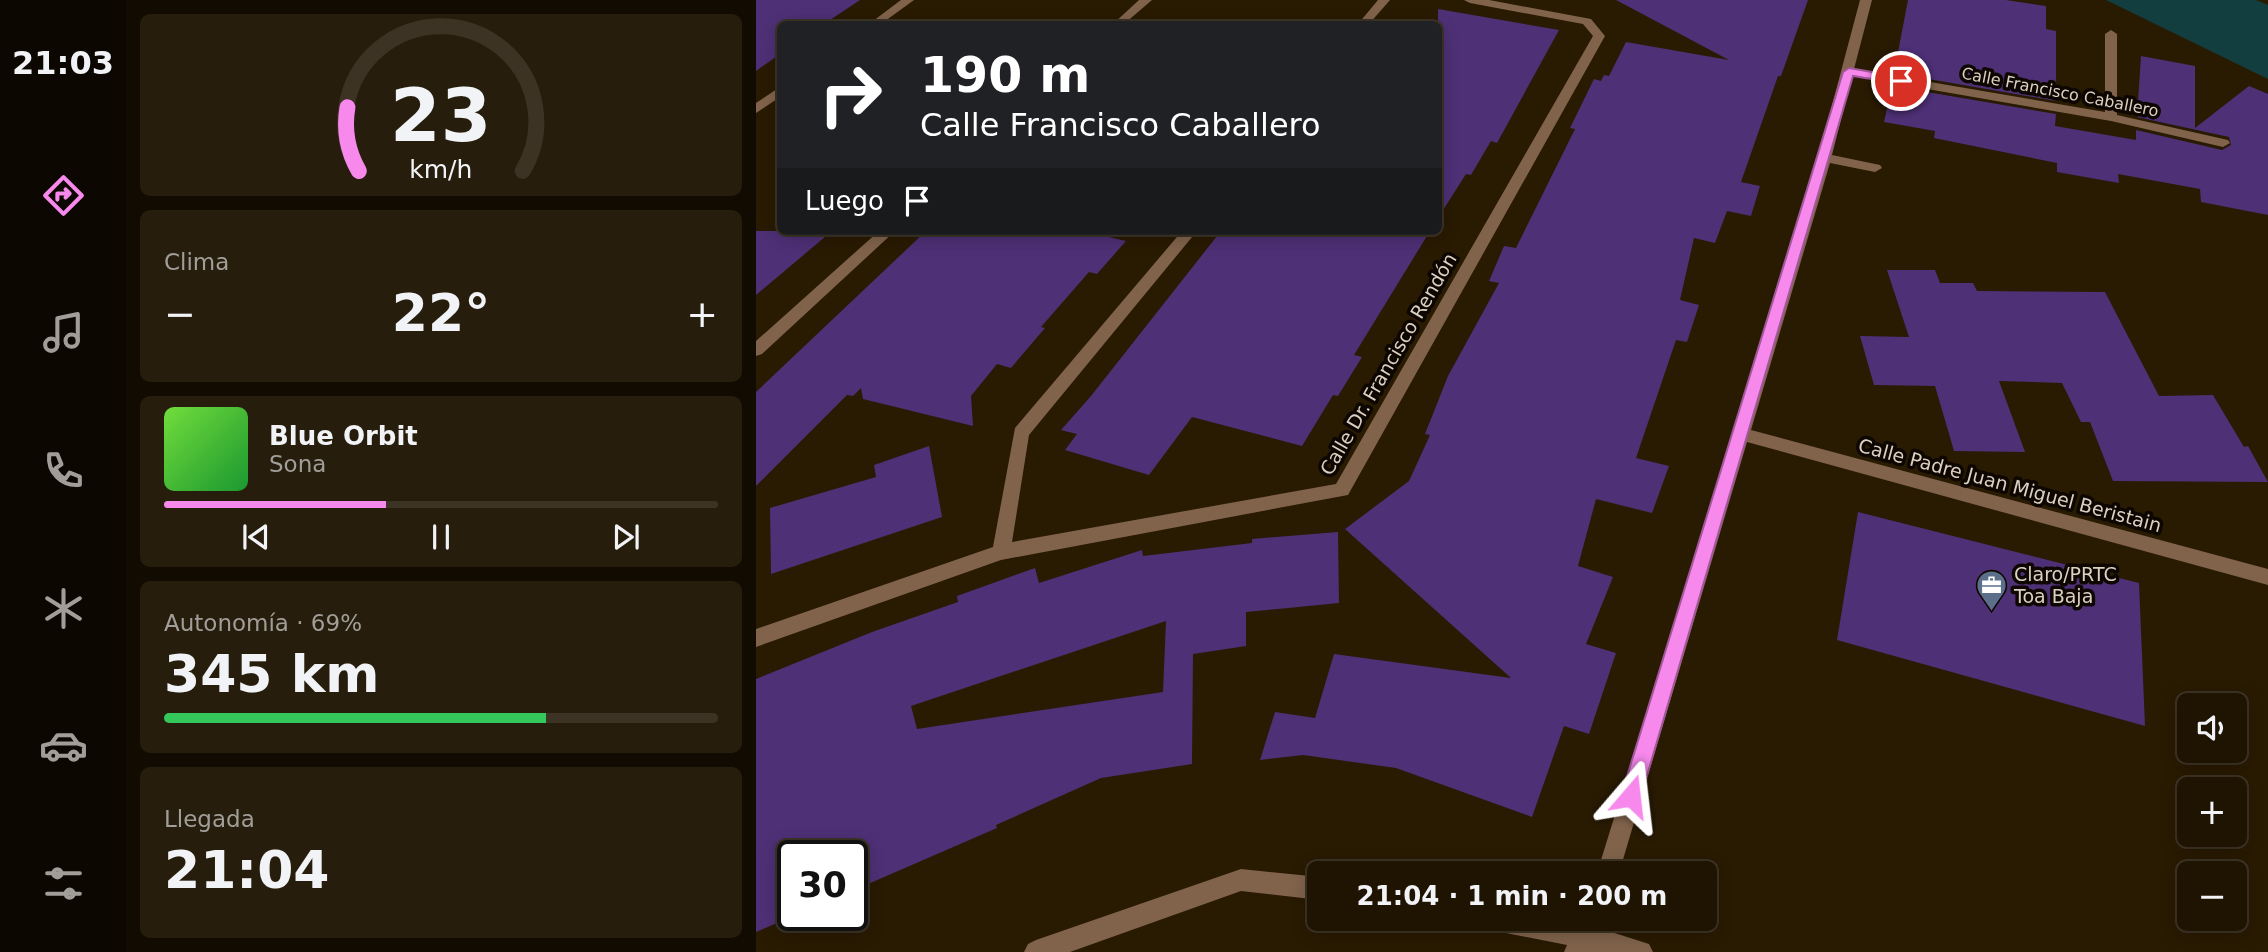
<!DOCTYPE html>
<html lang="es">
<head>
<meta charset="utf-8">
<style>
	:root { --surface:#1f1402; --page:#271d0c; --text:#f1f3f6; --muted:#a19e99; --line:#3c3324; --accent:#f788ec }
	body { margin:0; font-family:"DejaVu Sans",sans-serif; background:var(--page); color:var(--text); height:100vh; display:flex; flex-direction:column; font-size:26px; white-space:nowrap }
	* { box-sizing:border-box; margin:0 }
	p { font-size:23px; color:var(--muted) }
	.icon { flex:none; width:38px; height:38px; fill:none; stroke:currentColor; stroke-width:2; stroke-linecap:round; stroke-linejoin:round }
	.map { position:relative; flex:1; overflow:hidden }
	.sheet { display:flex; flex-direction:column; gap:14px; padding:14px; background:#110b01; width:630px }
	.sheet>* { flex:none }
	.banner { position:absolute; left:21px; top:21px; width:665px; height:214px; border-radius:10px; box-shadow:0 4px 18px #0003,0 0 0 2px var(--line); background:#202124; color:#fff; overflow:hidden }
	.fabs { position:absolute; left:1421px; top:693px; display:grid; gap:14px }
	.fabs a { display:grid; place-items:center; width:70px; height:70px; border-radius:10px; background:var(--surface); box-shadow:0 4px 18px #0003,0 0 0 2px var(--line); font-size:35px }
	.speed { position:absolute; left:21px; top:840px; display:flex; gap:14px; font-size:35px; font-weight:700; text-align:center }
	.speed>* { display:grid; place-content:center; width:91px; height:91px; border-radius:50%; background:var(--surface); box-shadow:0 4px 18px #0003,0 0 0 2px var(--line); line-height:1 }
	.speed .limit { border:4px solid #111; border-radius:10px; background:#fff; color:#111 }
	.pin { position:absolute; display:grid; place-items:center; width:60px; height:60px; color:#fff; margin:-30px; border:4px solid #fff; border-radius:50%; box-shadow:0 2px 7px #0007 }
	.me { position:absolute; width:77px; margin:-38px; rotate:17deg; stroke-linejoin:round; filter:drop-shadow(0 0 5px #0008) }
	.turn { display:flex; align-items:center; gap:24px; height:147px; padding:0 28px; font-size:32px }
	.turn .icon { width:91px; height:91px; stroke-width:2.5 }
	.turn b { display:block; font-size:49px; line-height:60px }
	.then { display:flex; align-items:center; height:66px; padding:0 28px; background:#0003; gap:14px; font-size:26px }
	.big { font-size:52px; font-weight:700; line-height:1.1 }
	.sheet .card { flex:1; display:flex; flex-direction:column; justify-content:center; gap:10px; min-width:0; padding:0 24px; border-radius:10px; background:var(--page) }
	.sheet .dial { align-items:center; gap:0 }
	.dial svg { height:182px; overflow:visible; fill:none; stroke:var(--line); stroke-width:7; stroke-linecap:round; text-anchor:middle }
	.dial text { fill:var(--text); stroke:none }
	.song { display:flex; align-items:center; gap:21px }
	.cover { width:84px; height:84px; border-radius:10px; background:linear-gradient(135deg,hsl(100 70% 55%),hsl(130 70% 35%)) }
	.played { height:7px; border-radius:4px; background:linear-gradient(90deg,var(--accent) 40%,var(--line) 40%) }
	.keys { display:flex; justify-content:space-around; direction:ltr }
	.heat { display:flex; justify-content:space-between; align-items:center; font-size:38px; direction:ltr }
	.charge { height:10px; border-radius:5px; background:linear-gradient(90deg,#34c759 69%,var(--line) 0) }
	.trip { position:absolute; left:551px; top:861px; width:410px; height:70px; border-radius:10px; background:var(--surface); box-shadow:0 4px 18px #0003,0 0 0 2px var(--line); font-weight:700; line-height:70px; text-align:center }
	main { display:flex; flex:1; min-height:0 }
	.menu { display:flex; flex-direction:column; width:126px; justify-content:space-around; align-items:center; background:#0c0801; color:var(--muted) }
	.menu .icon { width:49px; height:49px }
	.menu .selected { color:var(--accent) }
	.menu b { font-size:32px; color:var(--text) }
	.map>svg:first-child { display:block }
	.water { fill:#133e3f }
	.building { fill:#4e3076; fill-rule:evenodd }
	.lines { fill:none; stroke-linecap:round; stroke-linejoin:round }
	.minor { fill:#81634b; fill-rule:evenodd }
	.route { fill:#f788ec; stroke:#a15899; stroke-width:2 }
	.labels { text-anchor:middle; dominant-baseline:central; stroke-width:7; stroke-linejoin:round; paint-order:stroke }
	.far-street-label { font-size:16px; fill:#dbd0c2; stroke:#0d0601 }
	.street-label { font-size:19px; fill:#dbd0c2; stroke:#0d0601 }
	.poi-label { font-size:19px; fill:#dbd0c2; stroke:#0d0601; text-anchor:start }
</style>
</head>
<body>
<main>
<nav class="menu">
<b>21:03</b>
<svg class="icon selected" aria-label="directions" viewBox="0 0 24 24"><path d="M12 3l9 9-9 9-9-9zM9 14v-3h6M13 9l2 2-2 2"/></svg>
<svg class="icon" aria-label="music" viewBox="0 0 24 24"><path d="M9 18V5l10-2v13"/><circle cx="6" cy="18" r="3"/><circle cx="16" cy="16" r="3"/></svg>
<svg class="icon" aria-label="phone" viewBox="0 0 24 24"><path d="M5 4h4l2 5-3 2q2 4 5 5l2-3 5 2v4C11 20 4 13 5 4z"/></svg>
<svg class="icon" aria-label="climate" viewBox="0 0 24 24"><path d="M12 3v18M4 7l16 10M4 17L20 7"/></svg>
<svg class="icon" aria-label="car" viewBox="0 0 24 24"><path d="M5 17H2v-5l4-1 3-4h7l3 4 3 1v5h-3M9 17h6M6 11h13"/><circle cx="7" cy="17" r="2"/><circle cx="17" cy="17" r="2"/></svg>
<svg class="icon" aria-label="filters" viewBox="0 0 24 24"><path d="M4 7h16M4 17h16"/><circle cx="9" cy="7" r="2"/><circle cx="15" cy="17" r="2"/></svg>
</nav>
<section class="sheet">
<div class="card dial"><svg viewBox="0 0 100 80">
<path d="M14 69A42 42 0 1 1 86 69"/>
<path d="M14 69A42 42 0 0 1 9 41" stroke="#f788ec"/>
<text x="50" y="56" font-size="32" font-weight="700">23</text>
<text x="50" y="72" font-size="11">km/h</text>
</svg></div>
<div class="card"><p>Clima</p>
<div class="heat"><a>−</a><b class="big">22°</b><a>+</a></div>
</div>
<div class="card">
<div class="song"><i class="cover"></i><div><b>Blue Orbit</b><p>Sona</p></div></div>
<div class="played"></div>
<div class="keys"><svg class="icon" aria-label="previous" viewBox="0 0 24 24"><path d="M18 5L8 12l10 7zM5 5v14"/></svg><svg class="icon" aria-label="pause" viewBox="0 0 24 24"><path d="M8 5v14M16 5v14"/></svg><svg class="icon" aria-label="next" viewBox="0 0 24 24"><path d="M6 5l10 7-10 7zM19 5v14"/></svg></div>
</div>
<div class="card"><p>Autonomía · 69%</p><b class="big">345 km</b><div class="charge"></div></div>
<div class="card"><p>Llegada</p><b class="big">21:04</b></div>
</section>
<div class="map">
<svg width="1512" height="952" viewBox="0 0 1512 952">
	<rect width="100%" height="100%" fill="#291a02"/>
	<path class="water" d="M 1350,0 L 1500,0 L 1512,5 L 1512,79 Z"/>
	<path class="building" d="M 0,0 L 104,0 L 68,24 L 24,24 L 24,54 L 0,71 Z
		M 860,0 L 1052,0 L 1025,76 L 1022,76 L 985,182 L 1004,186 L 995,216 L 971,211 L 959,243 L 938,238 L 924,300 L 943,305 L 931,342 L 920,340 L 880,458 L 913,466 L 896,513 L 840,499 L 822,566 L 857,577 L 830,644 L 860,653 L 833,734 L 808,726 L 776,817 L 640,768 L 547,755 L 504,760 L 519,712 L 559,718 L 578,654 L 755,678 L 589,529 L 653,481 L 674,435 L 669,434 L 692,376 L 743,283 L 733,281 L 748,246 L 760,248 L 819,129 L 814,128 L 838,79 L 845,81 L 848,75 L 853,76 L 870,42 L 973,60 Z
		M 1152,0 L 1250,0 L 1290,6 L 1290,29 L 1300,31 L 1300,101 L 1138,73 Z
		M 682,9 L 803,30 L 741,143 L 735,141 L 715,175 L 710,174 L 682,218 Z
		M 1385,56 L 1439,66 L 1439,128 L 1493,86 L 1512,94 L 1512,215 L 1445,202 L 1444,189 L 1362,174 L 1363,183 L 1301,172 L 1301,163 L 1178,138 L 1179,131 L 1128,122 L 1136,86 L 1300,114 L 1299,126 L 1380,140 L 1380,130 L 1466,150 L 1475,145 L 1473,137 L 1381,117 Z
		M 0,231 L 76,231 L 0,295 Z
		M 170,231 L 327,231 L 370,241 L 341,274 L 333,272 L 285,327 L 289,328 L 255,368 L 241,364 L 215,396 L 217,426 L 107,399 L 105,388 L 97,396 L 91,395 L 0,486 L 0,392 Z
		M 465,231 L 674,231 L 598,355 L 606,357 L 582,396 L 577,395 L 546,446 L 436,417 L 393,475 L 309,450 L 321,434 L 305,430 L 335,396 Z
		M 1131,270 L 1179,270 L 1184,283 L 1217,283 L 1221,291 L 1349,292 L 1403,396 L 1457,395 L 1488,447 L 1492,446 L 1512,482 L 1357,481 L 1334,422 L 1325,422 L 1306,383 L 1243,381 L 1269,452 L 1198,451 L 1179,386 L 1118,385 L 1104,336 L 1153,337 Z
		M 173,446 L 186,517 L 15,574 L 14,508 L 120,477 L 118,465 Z
		M 1102,512 L 1383,583 L 1389,726 L 1081,640 Z
		M 582,532 L 583,603 L 490,612 L 490,646 L 437,654 L 436,764 L 345,778 L 240,825 L 241,828 L 96,891 L 96,856 L 37,856 L 37,916 L 0,932 L 0,679 L 116,632 L 202,602 L 201,596 L 279,568 L 283,583 L 386,550 L 387,556 L 496,543 L 496,539 ZM 410,621 L 407,692 L 161,729 L 155,706 Z"/>
	<g class="lines">
		<path class="minor" d="M 145,0 L 158,0 L 125,24 L 113,24 Z
			M 383,0 L 396,0 L 368,24 L 357,24 Z
			M 622,0 L 634,0 L 613,24 L 602,24 Z
			M 708,0 L 733,0 L 835,19 L 849,36 L 592,495 L 245,560 L 0,647 L 0,629 L 237,547 L 259,428 L 426,231 L 441,231 L 273,435 L 256,542 L 580,484 L 837,36 L 827,24 L 714,3 Z
			M 1104,0 L 1116,0 L 1098,69 L 1349,112 L 1349,34 L 1355,30 L 1361,34 L 1361,115 L 1472,140 L 1474,143 L 1467,147 L 1355,121 L 1096,76 L 1076,155 L 1124,165 L 1126,168 L 1119,172 L 1074,163 L 995,430 L 1512,569 L 1512,585 L 991,442 L 863,873 L 841,873 L 1062,158 Z
			M 24,87 L 24,97 L 0,113 L 0,103 Z
			M 123,231 L 139,231 L 6,354 L 0,356 L 0,341 Z
			M 485,869 L 564,877 L 564,900 L 485,891 L 314,952 L 268,952 L 272,944 L 280,940 Z
			M 728,919 L 799,919 L 825,924 L 826,919 L 850,919 L 846,929 L 893,944 L 897,952 L 808,952 L 811,945 L 740,931 L 732,927 Z"/>
	</g>
	<path class="route" d="M 1093,68 L 1145,77 L 1151,81 L 1145,84 L 1097,76 L 885,796 L 882,803 L 875,805 L 868,803 L 865,796 L 1087,72 Z"/>
	<defs>
		<symbol id="office-pin" viewBox="-11 -11 22 30"><path d="M0 17L-7.5 6A9.5 9.5 0 1 1 7.5 6Z" fill="#5c6f8a" stroke="#0d0601"/><path d="M-6-3h4V-5.5h4V-3h4V5H-6ZM-1-4.5V-3h2v-1.5ZM-6 0V1H6V0Z" fill="#fff"/></symbol>
	</defs>
	<g fill-rule="evenodd">
		<use href="#office-pin" x="1218" y="568" width="35" height="47"/>
	</g>
	<g class="labels">
		<g class="far-street-label">
			<text transform="translate(1304 92) rotate(11)">Calle Francisco Caballero</text>
		</g>
		<g class="street-label">
			<text transform="translate(632 364) rotate(-60)">Calle Dr. Francisco Rendón</text>
			<text transform="translate(1254 485) rotate(15)">Calle Padre Juan Miguel Beristain</text>
		</g>
		<g class="poi-label">
			<text x="1258" y="574">Claro/PRTC<tspan x="1258" dy="22">Toa Baja</tspan></text>
		</g>
	</g>
</svg>
<div class="fabs">
<a><svg class="icon" aria-label="sound" viewBox="0 0 24 24"><path d="M4 9h4l5-4v14l-5-4H4zM17 9q2 3 0 6"/></svg></a>
<a>+</a>
<a>−</a>
</div>
<div class="speed"><div class="limit">30</div></div>
<div class="pin" style="left:1145px;top:81px;background:#d93025"><svg class="icon" aria-label="arrive" viewBox="0 0 24 24"><path d="M6 21V4h12l-3 4 3 4H6"/></svg></div>
<svg class="me" style="left:875px;top:796px" viewBox="-20 -20 40 40"><path d="M0-17L14 15 0 8-14 15z" fill="#f788ec" stroke="#fff" stroke-width="4"/></svg>
<div class="trip">21:04 · 1 min · 200 m</div>
<div class="banner">
<div class="turn"><svg class="icon" aria-label="right" viewBox="0 0 24 24"><path d="M7 20v-9h11M14 6l5 5-5 5"/></svg><div><b>190 m</b>Calle Francisco Caballero</div></div>
<div class="then">Luego<svg class="icon" aria-label="arrive" viewBox="0 0 24 24"><path d="M6 21V4h12l-3 4 3 4H6"/></svg></div>
</div>
</div>
</main>
</body>
</html>
